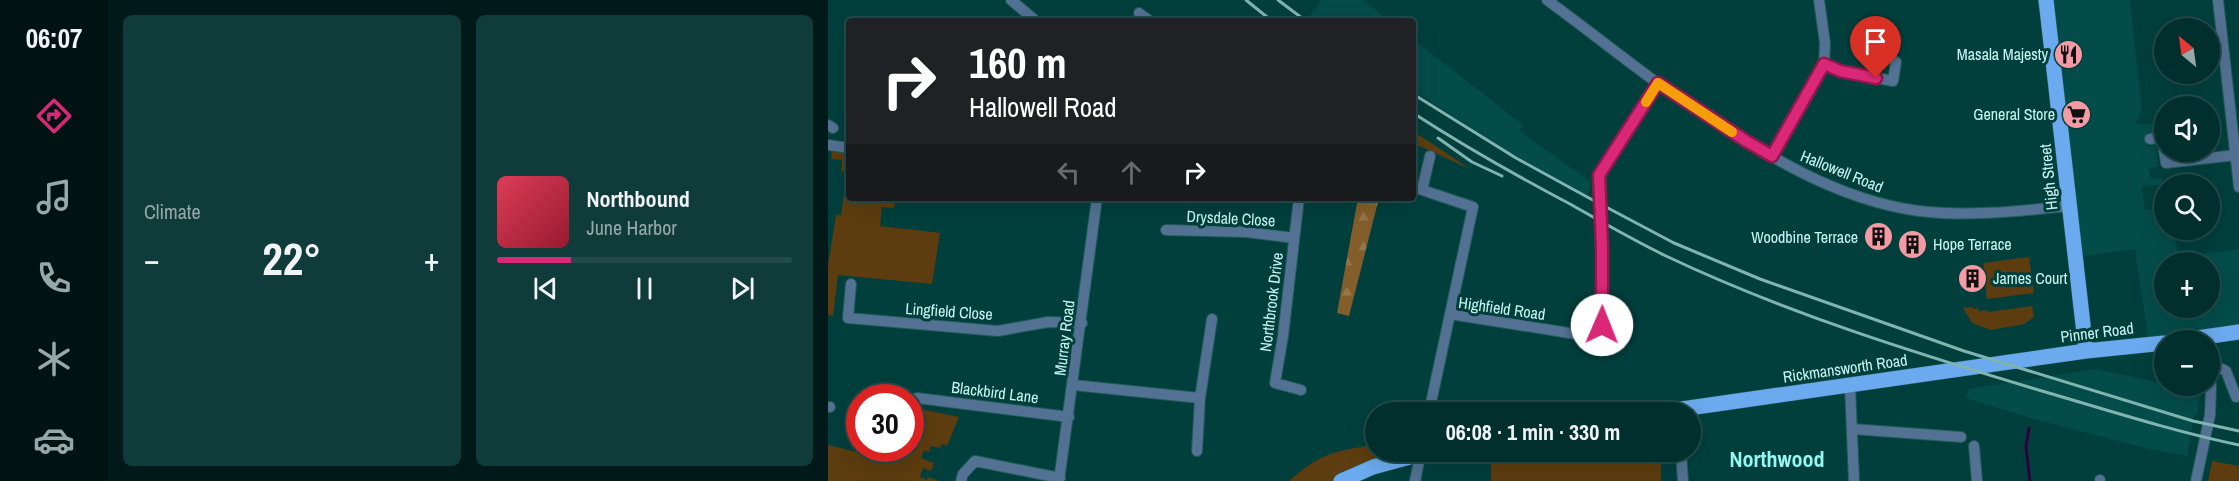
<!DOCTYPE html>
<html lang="en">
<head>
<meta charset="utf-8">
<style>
	:root { --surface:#012f2e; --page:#0f3b3a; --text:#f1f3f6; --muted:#96a9aa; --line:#234a4a; --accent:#db2777 }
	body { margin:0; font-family:"Archivo Narrow",sans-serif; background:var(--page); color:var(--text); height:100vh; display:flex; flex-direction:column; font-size:22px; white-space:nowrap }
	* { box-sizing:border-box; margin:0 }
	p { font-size:20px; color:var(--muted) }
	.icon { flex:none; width:33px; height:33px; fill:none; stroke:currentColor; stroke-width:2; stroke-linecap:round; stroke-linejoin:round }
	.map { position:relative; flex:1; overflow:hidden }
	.side { display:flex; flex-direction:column; gap:15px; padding:15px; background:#011a19; width:720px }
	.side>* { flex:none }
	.top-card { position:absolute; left:18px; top:18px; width:570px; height:183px; border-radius:6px; box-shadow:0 6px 24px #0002,0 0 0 2px var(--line); background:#202124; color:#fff; overflow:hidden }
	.needle { width:39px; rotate:331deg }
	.tools { position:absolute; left:1326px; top:18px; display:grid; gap:12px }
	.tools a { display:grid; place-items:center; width:66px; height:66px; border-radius:50%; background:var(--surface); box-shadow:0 6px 24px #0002,0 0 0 2px var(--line); font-size:30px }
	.speed { position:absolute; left:18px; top:384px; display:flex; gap:12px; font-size:30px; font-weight:700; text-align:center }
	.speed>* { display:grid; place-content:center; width:78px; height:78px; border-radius:50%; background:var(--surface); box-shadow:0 6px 24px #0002,0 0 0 2px var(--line); line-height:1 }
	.speed .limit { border:9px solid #d22; background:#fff; color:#111 }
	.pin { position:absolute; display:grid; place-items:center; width:51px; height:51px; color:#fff; margin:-62px -26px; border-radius:50% 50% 50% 0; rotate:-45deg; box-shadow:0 0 6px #0007 }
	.pin .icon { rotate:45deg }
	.me { position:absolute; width:66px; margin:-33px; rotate:1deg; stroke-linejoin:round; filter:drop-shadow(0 0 4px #0008) }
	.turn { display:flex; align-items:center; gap:21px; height:126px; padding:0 24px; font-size:27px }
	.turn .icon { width:78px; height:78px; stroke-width:2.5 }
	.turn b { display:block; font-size:42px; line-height:51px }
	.lanes { display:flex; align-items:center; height:57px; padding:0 24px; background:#0003; justify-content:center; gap:30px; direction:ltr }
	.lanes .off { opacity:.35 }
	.big { font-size:45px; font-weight:800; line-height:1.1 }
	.side .widget { flex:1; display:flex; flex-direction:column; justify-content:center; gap:9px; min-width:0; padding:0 21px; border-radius:9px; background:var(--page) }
	.song { display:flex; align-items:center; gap:18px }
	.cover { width:72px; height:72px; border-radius:9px; background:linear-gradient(135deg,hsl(350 70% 55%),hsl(350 70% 35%)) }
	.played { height:6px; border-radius:3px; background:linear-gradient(90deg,var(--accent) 25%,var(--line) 25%) }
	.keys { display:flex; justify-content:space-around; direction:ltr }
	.heat { display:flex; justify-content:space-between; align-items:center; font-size:33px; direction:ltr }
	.side .tiles { flex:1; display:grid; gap:15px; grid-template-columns:repeat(2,1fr) }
	.trip { position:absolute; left:537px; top:402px; width:336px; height:60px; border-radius:30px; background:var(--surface); box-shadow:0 6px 24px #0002,0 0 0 2px var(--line); font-weight:800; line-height:60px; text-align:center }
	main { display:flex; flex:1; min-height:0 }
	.tab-bar { display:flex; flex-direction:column; width:108px; justify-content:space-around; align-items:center; background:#001312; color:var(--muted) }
	.tab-bar .icon { width:42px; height:42px }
	.tab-bar .current { color:var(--accent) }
	.tab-bar b { font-size:27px; color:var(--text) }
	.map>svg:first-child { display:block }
	.built { fill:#044c4a; fill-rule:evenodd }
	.green { fill:#5d3d0f }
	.forest { fill:url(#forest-firs) }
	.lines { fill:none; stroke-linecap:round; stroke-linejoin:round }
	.stream { stroke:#2d0141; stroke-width:3 }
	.minor-casing { stroke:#215c5a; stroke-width:12 }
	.primary-casing { stroke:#215c5a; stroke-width:16 }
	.minor { stroke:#537193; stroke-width:10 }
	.primary { stroke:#6baaee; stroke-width:15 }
	.rail { stroke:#80b4b1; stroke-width:3 }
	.minor-bridge-casing { stroke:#215c5a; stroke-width:12; stroke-linecap:butt }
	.minor-bridge { stroke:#537193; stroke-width:10 }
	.route-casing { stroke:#8e194d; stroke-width:15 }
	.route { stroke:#db2777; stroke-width:10 }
	.slow { stroke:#f59e0b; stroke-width:10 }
	.labels { text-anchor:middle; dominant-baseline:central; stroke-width:6; stroke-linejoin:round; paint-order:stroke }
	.poi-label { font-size:16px; fill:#c7f5f2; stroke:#013f3d; text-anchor:end }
	.street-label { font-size:16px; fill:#c7f5f2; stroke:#013f3d }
	.district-label { font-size:22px; font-weight:bold; fill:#94f8f3; stroke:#013f3d }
</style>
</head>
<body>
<main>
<nav class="tab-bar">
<b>06:07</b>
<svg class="icon current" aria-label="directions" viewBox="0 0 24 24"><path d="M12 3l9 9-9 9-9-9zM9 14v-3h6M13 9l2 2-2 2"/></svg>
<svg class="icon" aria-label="music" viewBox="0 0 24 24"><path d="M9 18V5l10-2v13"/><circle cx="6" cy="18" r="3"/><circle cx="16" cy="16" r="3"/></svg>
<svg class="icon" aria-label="phone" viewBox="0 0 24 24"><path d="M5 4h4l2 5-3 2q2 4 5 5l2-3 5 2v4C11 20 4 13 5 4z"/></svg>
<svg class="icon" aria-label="climate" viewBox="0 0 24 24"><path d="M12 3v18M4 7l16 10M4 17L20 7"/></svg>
<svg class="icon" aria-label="car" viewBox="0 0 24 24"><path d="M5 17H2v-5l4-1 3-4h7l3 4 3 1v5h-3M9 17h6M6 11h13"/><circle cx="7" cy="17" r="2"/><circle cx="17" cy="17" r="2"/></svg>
</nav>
<section class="side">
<div class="tiles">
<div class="widget"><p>Climate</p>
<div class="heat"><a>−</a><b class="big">22°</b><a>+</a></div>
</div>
<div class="widget">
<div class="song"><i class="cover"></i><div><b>Northbound</b><p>June Harbor</p></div></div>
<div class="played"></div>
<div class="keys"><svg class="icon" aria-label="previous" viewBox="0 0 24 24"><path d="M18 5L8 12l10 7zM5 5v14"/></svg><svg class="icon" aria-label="pause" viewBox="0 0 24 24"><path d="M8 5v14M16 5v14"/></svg><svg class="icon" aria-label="next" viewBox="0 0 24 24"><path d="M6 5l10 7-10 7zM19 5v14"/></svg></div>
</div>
</div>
</section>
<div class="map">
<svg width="1411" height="481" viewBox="0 0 1411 481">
	<defs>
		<pattern id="forest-firs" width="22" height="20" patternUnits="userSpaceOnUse" patternTransform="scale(1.5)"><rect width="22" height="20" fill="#845e2a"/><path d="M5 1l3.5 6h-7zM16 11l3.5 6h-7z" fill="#947649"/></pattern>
	</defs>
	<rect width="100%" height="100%" fill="#013f3d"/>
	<path class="built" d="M 493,0 L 535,0 L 562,21 L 478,21 Z
		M 1220,0 L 1302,0 L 1314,111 L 1307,124 L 1326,125 L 1327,134 L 1318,135 L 1319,146 L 1328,145 L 1330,167 L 1321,168 L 1323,179 L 1334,178 L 1335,184 L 1314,187 L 1317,210 L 1336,208 L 1336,230 L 1345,230 L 1351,257 L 1411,249 L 1411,333 L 1355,340 L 1336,340 L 1321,345 L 1307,249 L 1247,257 ZM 1336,262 L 1382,262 L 1382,308 L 1336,308 Z
		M 585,39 L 695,125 L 691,131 L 763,182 L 759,195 L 681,152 L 585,90 Z
		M 1269,369 L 1372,392 L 1369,415 L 1366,415 L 1359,456 L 1317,448 L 1206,419 L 1138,398 L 1141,389 Z"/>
	<path class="green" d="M 585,131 L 642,169 L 585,143 Z
		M 4,151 L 21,154 L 21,198 L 67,202 L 66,208 L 54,207 L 52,226 L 112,233 L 104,284 L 10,275 L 5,316 L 0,315 L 0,266 L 8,215 L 13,215 L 19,172 L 13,171 L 14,160 L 3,159 Z
		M 1201,257 L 1206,293 L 1159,299 L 1155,263 Z
		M 1204,306 L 1206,317 L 1196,324 L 1163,330 L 1144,323 L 1135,308 L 1145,307 L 1145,309 L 1150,308 L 1150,311 L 1159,310 L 1160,312 Z
		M 83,407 L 131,417 L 119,446 L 114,444 L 112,448 L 103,446 L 101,452 L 96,451 L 93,458 L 106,463 L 103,471 L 95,468 L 92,477 L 99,480 L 100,477 L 111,481 L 0,481 L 0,445 L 54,458 L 56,449 L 82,448 Z
		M 547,445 L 548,452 L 592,452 L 513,481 L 461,481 C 491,454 508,450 547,445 Z
		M 719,452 L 833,452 L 833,481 L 663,481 L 663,463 Z
		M 1384,461 L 1411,466 L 1411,481 L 1380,481 Z"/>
	<path class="forest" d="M 530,198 L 551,198 L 521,316 L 509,313 Z"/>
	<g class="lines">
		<path class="stream" d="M 1201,428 L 1198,447 L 1202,481"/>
		<defs>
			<path id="minor" d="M 183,0 L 208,21
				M 719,0 C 756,27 791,55 828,82 C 842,92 857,100 870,109 C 937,155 1009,200 1091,211 C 1140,217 1192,211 1241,206
				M 1390,0 L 1411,187
				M 311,13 L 322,21
				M 996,64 L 1012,71 L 1065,81 L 1068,62
				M 0,125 L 5,128
				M 1322,139 L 1334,138 L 1338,163 L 1408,155
				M 0,145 L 21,148
				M 943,156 L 996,64 L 997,43 L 991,0
				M 771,175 L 830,83
				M 471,198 L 455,336 L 447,383 L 473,390
				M 338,230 L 418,232 L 466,238
				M 23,284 L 20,318 L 170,331 L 220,322 L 254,323
				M 622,314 L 760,336 L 768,333 L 774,325 L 774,247
				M 1382,363 L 1398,371 L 1408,397
				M 245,385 L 372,398
				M 1022,386 L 1026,481
				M 89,398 L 241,417
				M 0,407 L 2,407
				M 601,412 L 645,207 L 594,190 L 602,156
				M 1024,429 L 1133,437
				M 1146,446 L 1149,481
				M 369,451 L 372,398 L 384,319
				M 853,452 L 855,481
				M 1272,480 L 1272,481
				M 133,481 L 135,474 L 147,461 L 232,478
				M 231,481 L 269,198
				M 587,481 L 593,452
				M 1368,481 L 1382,415 L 1383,389 L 1382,367"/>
			<path id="primary" d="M 1218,0 L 1258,351
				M 1355,340 L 1411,332
				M 833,412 L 1258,351 L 1336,343
				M 513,481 L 545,467 L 600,452"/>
		</defs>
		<use href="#minor" class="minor-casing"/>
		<use href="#primary" class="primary-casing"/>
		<use href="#minor" class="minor"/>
		<use href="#primary" class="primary"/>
		<path class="rail" d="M 418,0 L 444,21
			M 450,0 L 478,21
			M 585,94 L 688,158 L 761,198 L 846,243 L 932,279 L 1136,351 L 1365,421 L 1411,431
			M 585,113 C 636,146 689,176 742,204 C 774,222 805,240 838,256 C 958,313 1087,353 1214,391 C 1279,410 1344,431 1411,445
			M 610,138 L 644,162 L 674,176"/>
		<defs>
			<path id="minor-bridge" d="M 771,175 L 774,247"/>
		</defs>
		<use href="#minor-bridge" class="minor-bridge-casing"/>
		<use href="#minor-bridge" class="minor-bridge"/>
	</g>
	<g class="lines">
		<defs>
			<path id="route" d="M 774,325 L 774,247 L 771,175 L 830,83 L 918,141 L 944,156 L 996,64 L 1012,71 L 1048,78"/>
		</defs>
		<use href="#route" class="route-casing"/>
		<use href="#route" class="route"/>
		<path class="slow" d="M 818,102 L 830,83 L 904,132"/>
	</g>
	<defs>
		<symbol id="restaurant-disc" viewBox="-11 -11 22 22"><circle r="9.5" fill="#f49aa5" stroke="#013f3d"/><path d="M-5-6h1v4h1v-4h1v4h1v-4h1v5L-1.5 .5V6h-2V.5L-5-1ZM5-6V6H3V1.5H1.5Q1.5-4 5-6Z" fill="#111"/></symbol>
		<symbol id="supermarket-disc" viewBox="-11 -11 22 22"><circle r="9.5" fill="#f49aa5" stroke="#013f3d"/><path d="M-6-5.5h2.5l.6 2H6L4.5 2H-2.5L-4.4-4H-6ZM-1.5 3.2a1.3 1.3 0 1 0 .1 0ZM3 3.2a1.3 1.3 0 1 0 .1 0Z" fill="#111"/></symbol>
		<symbol id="building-disc" viewBox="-11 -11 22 22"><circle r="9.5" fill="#f49aa5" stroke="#013f3d"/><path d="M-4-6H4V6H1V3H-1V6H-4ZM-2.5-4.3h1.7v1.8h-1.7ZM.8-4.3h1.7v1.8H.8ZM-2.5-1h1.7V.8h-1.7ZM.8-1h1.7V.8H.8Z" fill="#111"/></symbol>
	</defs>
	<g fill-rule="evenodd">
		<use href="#restaurant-disc" x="1224" y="38" width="33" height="33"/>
		<use href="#supermarket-disc" x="1232" y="98" width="33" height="33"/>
		<use href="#building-disc" x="1034" y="220" width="33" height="33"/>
		<use href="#building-disc" x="1068" y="228" width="33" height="33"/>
		<use href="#building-disc" x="1128" y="262" width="33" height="33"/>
	</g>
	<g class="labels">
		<g class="poi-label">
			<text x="1220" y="54">Masala Majesty</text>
			<text x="1227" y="114">General Store</text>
			<text x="1030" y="237">Woodbine Terrace</text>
			<text x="1105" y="244" text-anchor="start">Hope Terrace</text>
			<text x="1165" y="278" text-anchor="start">James Court</text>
		</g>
		<g class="street-label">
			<text transform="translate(1014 171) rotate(22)">Hallowell Road</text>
			<text transform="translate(1220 177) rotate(-96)">High Street</text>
			<text transform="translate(403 218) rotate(3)">Drysdale Close</text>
			<text transform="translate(443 302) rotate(-83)">Northbrook Drive</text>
			<text transform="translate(674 308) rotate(8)">Highfield Road</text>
			<text transform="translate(121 311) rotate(4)">Lingfield Close</text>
			<text transform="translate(1269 332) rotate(-7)">Pinner Road</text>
			<text transform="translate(236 338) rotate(-83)">Murray Road</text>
			<text transform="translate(1017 368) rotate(-8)">Rickmansworth Road</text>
			<text transform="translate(167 392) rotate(7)">Blackbird Lane</text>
		</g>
		<g class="district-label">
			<text x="949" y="459">Northwood</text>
		</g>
	</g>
</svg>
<div class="tools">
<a><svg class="needle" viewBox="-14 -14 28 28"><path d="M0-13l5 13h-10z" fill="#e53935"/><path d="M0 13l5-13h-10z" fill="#96a9aa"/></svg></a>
<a><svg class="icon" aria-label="sound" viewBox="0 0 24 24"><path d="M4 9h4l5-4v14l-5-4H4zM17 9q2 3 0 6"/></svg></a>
<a><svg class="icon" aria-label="search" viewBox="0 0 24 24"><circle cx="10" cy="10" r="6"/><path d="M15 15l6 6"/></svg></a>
<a>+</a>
<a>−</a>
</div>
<div class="speed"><div class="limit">30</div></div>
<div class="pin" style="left:1048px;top:78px;background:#d93025"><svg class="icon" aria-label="arrive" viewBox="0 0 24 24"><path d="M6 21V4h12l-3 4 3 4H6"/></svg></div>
<svg class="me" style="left:774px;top:325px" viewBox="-20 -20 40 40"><circle r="19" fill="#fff"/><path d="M0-13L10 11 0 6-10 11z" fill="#db2777"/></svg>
<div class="trip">06:08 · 1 min · 330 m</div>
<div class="top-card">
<div class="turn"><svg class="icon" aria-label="right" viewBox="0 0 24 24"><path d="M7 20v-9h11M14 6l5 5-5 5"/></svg><div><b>160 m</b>Hallowell Road</div></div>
<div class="lanes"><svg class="icon off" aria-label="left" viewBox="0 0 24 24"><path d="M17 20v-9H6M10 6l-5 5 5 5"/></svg><svg class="icon off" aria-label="ahead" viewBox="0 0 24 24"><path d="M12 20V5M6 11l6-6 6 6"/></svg><svg class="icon" aria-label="right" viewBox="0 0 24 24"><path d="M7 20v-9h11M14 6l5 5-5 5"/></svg></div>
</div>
</div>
</main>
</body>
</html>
